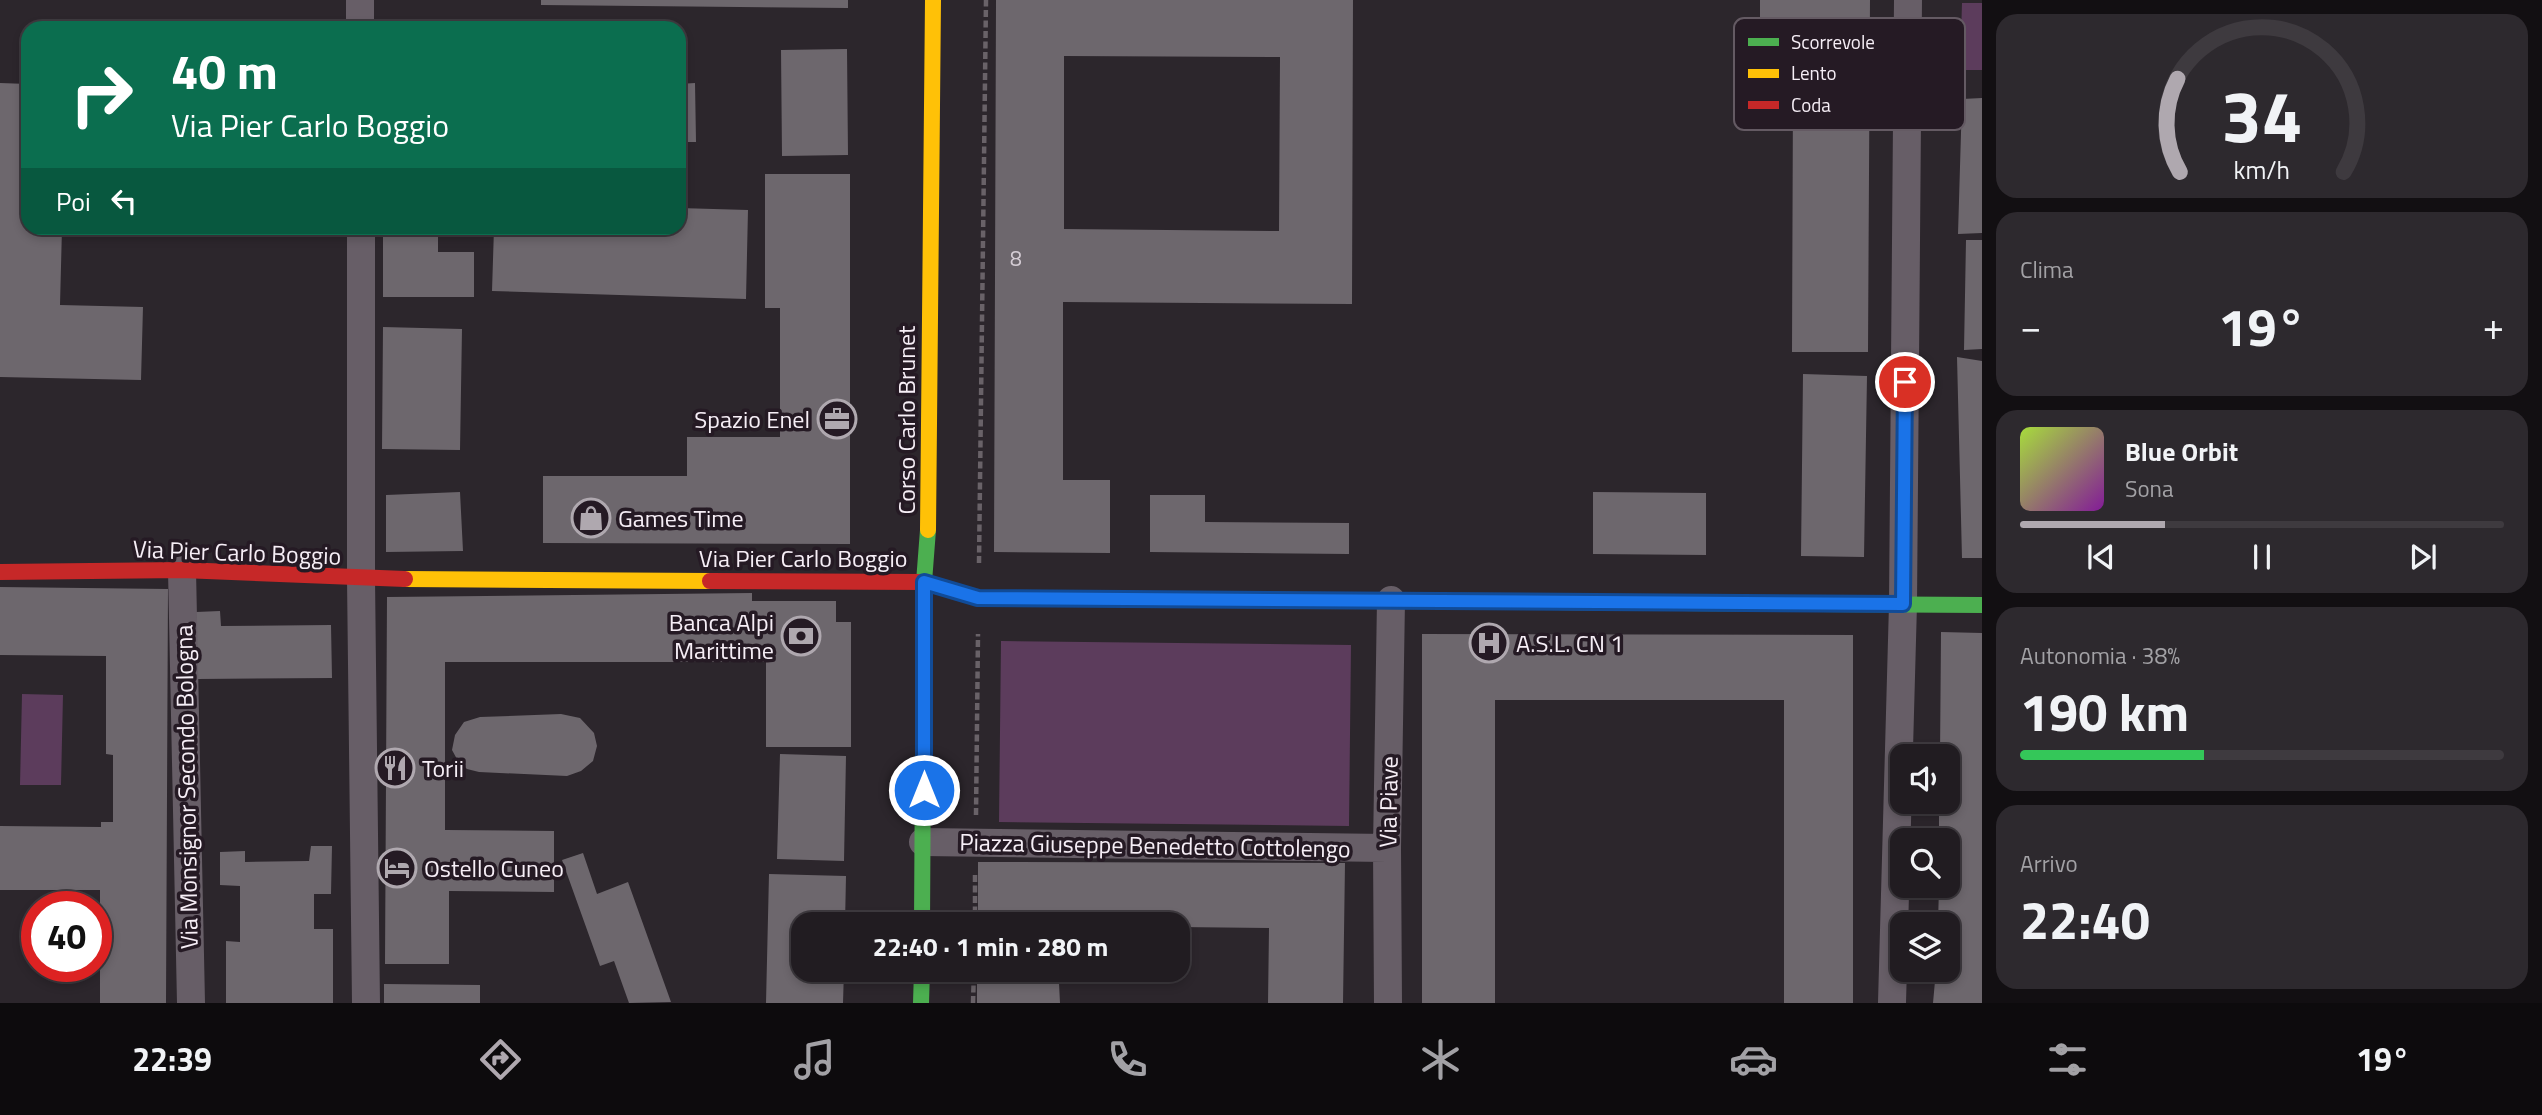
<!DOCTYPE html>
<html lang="it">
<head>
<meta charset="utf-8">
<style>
	:root { --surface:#211c21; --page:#2d292e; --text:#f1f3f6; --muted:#a2a1a5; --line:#3e3a3f; --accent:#afa8af }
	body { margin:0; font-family:"Titillium Web",sans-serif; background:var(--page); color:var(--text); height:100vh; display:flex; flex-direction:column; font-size:26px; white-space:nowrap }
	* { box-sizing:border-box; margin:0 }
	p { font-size:23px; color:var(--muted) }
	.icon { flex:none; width:38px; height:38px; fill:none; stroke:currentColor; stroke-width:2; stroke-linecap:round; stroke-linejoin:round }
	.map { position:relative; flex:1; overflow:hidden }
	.sheet { display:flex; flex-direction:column; gap:14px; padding:14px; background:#120f12; width:560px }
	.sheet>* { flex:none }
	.guide { position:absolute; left:21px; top:21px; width:665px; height:214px; border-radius:21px; box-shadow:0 4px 10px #0003,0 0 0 2px var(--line); background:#0b6e4f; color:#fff; overflow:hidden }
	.buttons { position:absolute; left:1890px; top:744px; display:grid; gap:14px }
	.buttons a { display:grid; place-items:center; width:70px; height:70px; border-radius:14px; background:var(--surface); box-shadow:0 4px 10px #0003,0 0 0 2px var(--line); font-size:35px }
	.speed { position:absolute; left:21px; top:891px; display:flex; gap:14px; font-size:35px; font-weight:700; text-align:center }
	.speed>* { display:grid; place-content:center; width:91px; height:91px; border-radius:50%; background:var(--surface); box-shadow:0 4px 10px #0003,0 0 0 2px var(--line); line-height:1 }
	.speed .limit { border:10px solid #d22; background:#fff; color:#111 }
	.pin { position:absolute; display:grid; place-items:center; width:60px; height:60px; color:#fff; margin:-30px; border:4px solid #fff; border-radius:50%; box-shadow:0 2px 7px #0007 }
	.me { position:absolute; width:77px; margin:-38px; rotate:0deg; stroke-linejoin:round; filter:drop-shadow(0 0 5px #0008) }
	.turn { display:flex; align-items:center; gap:24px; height:147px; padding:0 35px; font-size:32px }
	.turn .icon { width:91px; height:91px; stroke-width:2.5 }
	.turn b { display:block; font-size:49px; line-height:60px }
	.then { display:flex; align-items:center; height:66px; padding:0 35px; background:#0003; gap:14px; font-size:26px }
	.big { font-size:52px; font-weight:700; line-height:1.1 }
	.sheet .widget { flex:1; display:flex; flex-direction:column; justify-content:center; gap:10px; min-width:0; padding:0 24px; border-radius:21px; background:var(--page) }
	.sheet .dial { align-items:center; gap:0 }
	.dial svg { height:182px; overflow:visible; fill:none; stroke:var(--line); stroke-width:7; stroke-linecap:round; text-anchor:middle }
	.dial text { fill:var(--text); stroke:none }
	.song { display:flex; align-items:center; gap:21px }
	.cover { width:84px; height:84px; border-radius:10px; background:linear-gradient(135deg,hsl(80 70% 55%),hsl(290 70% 35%)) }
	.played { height:7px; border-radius:4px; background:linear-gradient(90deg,var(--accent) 30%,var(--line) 30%) }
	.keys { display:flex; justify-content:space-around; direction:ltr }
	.heat { display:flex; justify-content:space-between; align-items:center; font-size:38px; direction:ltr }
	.charge { height:10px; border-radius:5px; background:linear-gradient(90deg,#34c759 38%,var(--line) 0) }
	.trip { position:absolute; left:791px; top:912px; width:399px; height:70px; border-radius:21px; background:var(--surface); box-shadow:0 4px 10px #0003,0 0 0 2px var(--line); font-weight:700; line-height:70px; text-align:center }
	.dock { display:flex; height:112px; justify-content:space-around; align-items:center; background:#0d0b0d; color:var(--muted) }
	.dock .icon { width:49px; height:49px }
	.dock .active { color:var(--accent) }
	.dock b { font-size:32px; color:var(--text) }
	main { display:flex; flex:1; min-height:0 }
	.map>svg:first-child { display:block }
	.green { fill:#5c3c5c }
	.building { fill:#6d676d; fill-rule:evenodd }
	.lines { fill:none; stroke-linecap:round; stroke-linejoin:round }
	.path { stroke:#696268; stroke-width:4.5; stroke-dasharray:7 3.5; stroke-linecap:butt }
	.street { stroke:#675e67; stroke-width:28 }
	.fast { stroke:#4caf50; stroke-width:16 }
	.slow { stroke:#ffc107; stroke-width:16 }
	.jam { stroke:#c62828; stroke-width:16 }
	.route-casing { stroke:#114b97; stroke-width:18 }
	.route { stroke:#1a73e8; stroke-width:12 }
	.labels { text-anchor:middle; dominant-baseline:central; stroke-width:7; stroke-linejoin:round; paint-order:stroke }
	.number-label { font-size:21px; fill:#d4ccd4 }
	.poi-label { font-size:24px; fill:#f6eef6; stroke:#251a24; text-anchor:start }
	.street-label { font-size:24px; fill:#f6eef6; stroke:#251a24 }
	.key { fill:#251a24; stroke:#645a63; stroke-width:2 }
	.key-label { font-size:19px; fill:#f6eef6 }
</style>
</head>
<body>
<main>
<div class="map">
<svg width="1982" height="1003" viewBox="0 0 1982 1003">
	<rect width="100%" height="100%" fill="#2c262c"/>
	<path class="green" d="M 1962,3 L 1982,3 L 1982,70 L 1960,70 Z
		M 1001,641 L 1351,645 L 1349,826 L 999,822 Z
		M 22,694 L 63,695 L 61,785 L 20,785 Z"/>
	<path class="building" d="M 541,0 L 848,0 L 848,8 L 541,5 Z
		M 996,0 L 1353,0 L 1352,304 L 1063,302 L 1063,480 L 1110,480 L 1110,553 L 994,552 ZM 1064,56 L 1280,57 L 1279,231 L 1064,229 Z
		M 1760,0 L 1870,0 L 1868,352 L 1792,352 L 1793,85 L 1760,86 Z
		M 847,49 L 848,155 L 782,156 L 781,50 Z
		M 0,83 L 28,84 L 28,228 L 62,228 L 60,305 L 143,307 L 141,380 L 0,377 Z
		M 695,83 L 696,142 L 679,142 L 679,84 Z
		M 1982,98 L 1982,233 L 1958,234 L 1962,99 Z
		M 765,174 L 850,174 L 850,544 L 543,543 L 543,476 L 687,476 L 687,437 L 780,437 L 780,308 L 765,308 Z
		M 679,208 L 748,210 L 746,299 L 492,291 L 494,228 L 679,228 Z
		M 383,228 L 456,228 L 456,232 L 438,232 L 438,252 L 474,252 L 474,297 L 383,297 Z
		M 1966,240 L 1982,240 L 1982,349 L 1964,350 Z
		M 383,327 L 462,329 L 460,450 L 382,449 Z
		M 1957,357 L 1982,361 L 1982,558 L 1962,558 Z
		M 1803,374 L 1867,376 L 1864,557 L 1801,556 Z
		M 460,492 L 463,551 L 386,552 L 386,495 Z
		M 1593,492 L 1706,493 L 1706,555 L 1593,554 Z
		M 1150,495 L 1205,495 L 1205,522 L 1349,523 L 1349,554 L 1150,552 Z
		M 0,587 L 168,589 L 166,1003 L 100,1003 L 100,890 L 0,890 L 0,826 L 101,827 L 101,822 L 113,822 L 113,755 L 106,754 L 106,656 L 0,655 Z
		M 752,593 L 752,601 L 836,601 L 836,622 L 851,622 L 851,747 L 766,747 L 766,662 L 445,662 L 445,830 L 554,831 L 554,892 L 449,891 L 449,964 L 385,964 L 387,597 Z
		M 220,611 L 221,626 L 331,625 L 332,678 L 197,679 L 196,612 Z
		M 1941,632 L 1982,633 L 1982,1003 L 1933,1003 L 1936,970 L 1948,970 L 1948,924 L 1938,924 L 1939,886 L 1948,886 L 1948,840 L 1939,840 L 1939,802 L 1948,802 L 1948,756 L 1940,756 Z
		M 1422,634 L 1853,635 L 1853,1003 L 1784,1003 L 1784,700 L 1495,700 L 1495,1003 L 1422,1003 Z
		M 561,714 L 580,718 L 594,733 L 597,746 L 593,761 L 581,771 L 567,776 L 479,772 L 467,769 L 458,761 L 452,750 L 455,735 L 464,722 L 480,717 Z
		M 780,754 L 846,756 L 844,861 L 777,859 Z
		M 311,846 L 332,846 L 331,894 L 314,894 L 314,929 L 333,929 L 333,1003 L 226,1003 L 226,941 L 240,942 L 240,886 L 220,885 L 220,852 L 245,851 L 245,862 L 309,861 Z
		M 583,853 L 597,894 L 628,882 L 671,1002 L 629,1003 L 614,961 L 600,966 L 562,860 Z
		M 978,862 L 1345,863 L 1343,1003 L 1268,1003 L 1269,928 L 1178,927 L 1178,924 L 978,924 Z
		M 769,874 L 846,876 L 845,924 L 803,924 L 803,970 L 844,970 L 843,1003 L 766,1003 Z
		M 977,970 L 1042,970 L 1042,983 L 1059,983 L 1060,1003 L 977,1003 Z
		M 384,984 L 480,985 L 480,1003 L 384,1003 Z"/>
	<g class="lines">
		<path class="path" d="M 979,563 L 986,0
			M 976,815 L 978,634
			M 975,924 L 975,872
			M 973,1003 L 974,970"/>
		<path class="street" d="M 360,0 L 360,28
			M 361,228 L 361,579 L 366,1003
			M 182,570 L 191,1003
			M 923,842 L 1387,848
			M 1388,1003 L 1387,848 L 1391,600
			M 1892,1003 L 1903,604 L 1908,0"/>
		<path class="fast" d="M 1682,603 L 1982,605
			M 922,924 L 924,582 L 928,530
			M 921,1003 L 922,970"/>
		<path class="slow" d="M 928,530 L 933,0
			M 405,579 L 710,581
			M 1158,599 L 1682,603"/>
		<path class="jam" d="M 0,572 L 182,570 L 405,579
			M 710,581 L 924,582 L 978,598 L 1158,599"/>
	</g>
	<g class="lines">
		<defs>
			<path id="route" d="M 924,790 L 924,582 L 978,598 L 1903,604 L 1905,382"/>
		</defs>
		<use href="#route" class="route-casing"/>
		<use href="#route" class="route"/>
	</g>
	<defs>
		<symbol id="office-ring" viewBox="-11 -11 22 22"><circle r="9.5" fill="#251a24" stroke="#afa8af" stroke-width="1.5"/><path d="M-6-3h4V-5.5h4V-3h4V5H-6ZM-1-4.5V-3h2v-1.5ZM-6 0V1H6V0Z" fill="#afa8af"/></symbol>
		<symbol id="shop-ring" viewBox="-11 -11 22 22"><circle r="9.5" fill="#251a24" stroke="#afa8af" stroke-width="1.5"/><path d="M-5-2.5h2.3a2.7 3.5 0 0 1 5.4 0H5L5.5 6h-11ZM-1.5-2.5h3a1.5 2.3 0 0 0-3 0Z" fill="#afa8af"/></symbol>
		<symbol id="bank-ring" viewBox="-11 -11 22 22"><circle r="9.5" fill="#251a24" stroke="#afa8af" stroke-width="1.5"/><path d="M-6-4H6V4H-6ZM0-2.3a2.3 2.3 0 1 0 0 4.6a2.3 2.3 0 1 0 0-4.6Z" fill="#afa8af"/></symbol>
		<symbol id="hospital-ring" viewBox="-11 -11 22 22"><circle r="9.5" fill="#251a24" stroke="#afa8af" stroke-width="1.5"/><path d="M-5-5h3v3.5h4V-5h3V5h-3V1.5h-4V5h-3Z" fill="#afa8af"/></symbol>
		<symbol id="restaurant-ring" viewBox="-11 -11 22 22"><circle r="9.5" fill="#251a24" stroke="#afa8af" stroke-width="1.5"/><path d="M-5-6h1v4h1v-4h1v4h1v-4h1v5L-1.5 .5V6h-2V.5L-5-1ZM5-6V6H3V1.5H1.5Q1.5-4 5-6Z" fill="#afa8af"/></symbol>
		<symbol id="hotel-ring" viewBox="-11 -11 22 22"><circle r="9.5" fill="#251a24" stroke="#afa8af" stroke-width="1.5"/><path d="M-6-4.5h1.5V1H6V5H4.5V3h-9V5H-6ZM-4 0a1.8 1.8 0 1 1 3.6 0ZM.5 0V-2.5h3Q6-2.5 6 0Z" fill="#afa8af"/></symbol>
	</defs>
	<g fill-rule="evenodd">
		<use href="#office-ring" x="815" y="397" width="44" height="44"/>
		<use href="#shop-ring" x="569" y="496" width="44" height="44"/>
		<use href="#bank-ring" x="779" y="614" width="44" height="44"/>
		<use href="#hospital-ring" x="1467" y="621" width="44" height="44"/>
		<use href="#restaurant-ring" x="373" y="746" width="44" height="44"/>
		<use href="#hotel-ring" x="375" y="846" width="44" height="44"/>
	</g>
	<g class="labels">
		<g class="number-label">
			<text x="1016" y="258">8</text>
		</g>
		<g class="poi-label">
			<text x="810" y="419" text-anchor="end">Spazio Enel</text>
			<text x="618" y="518">Games Time</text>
			<text x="774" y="622" text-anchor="end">Banca Alpi<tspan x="774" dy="28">Marittime</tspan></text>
			<text x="1516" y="643">A.S.L. CN 1</text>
			<text x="422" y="768">Torii</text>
			<text x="424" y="868">Ostello Cuneo</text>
		</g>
		<g class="street-label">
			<text transform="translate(906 420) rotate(-90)">Corso Carlo Brunet</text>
			<text transform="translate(237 552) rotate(2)">Via Pier Carlo Boggio</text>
			<text x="803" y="558">Via Pier Carlo Boggio</text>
			<text transform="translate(186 787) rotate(-91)">Via Monsignor Secondo Bologna</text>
			<text transform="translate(1388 802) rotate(-89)">Via Piave</text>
			<text transform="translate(1155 845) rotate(1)">Piazza Giuseppe Benedetto Cottolengo</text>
		</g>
	</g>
	<rect x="1734" y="18" width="231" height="112" rx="10" class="key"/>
	<rect x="1748" y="38" width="31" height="8" fill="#4caf50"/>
	<rect x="1748" y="69" width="31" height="9" fill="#ffc107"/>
	<rect x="1748" y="101" width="31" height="8" fill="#c62828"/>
	<g class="key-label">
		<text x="1791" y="49">Scorrevole</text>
		<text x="1791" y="80">Lento</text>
		<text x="1791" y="112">Coda</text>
	</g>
</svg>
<div class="buttons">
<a><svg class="icon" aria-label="sound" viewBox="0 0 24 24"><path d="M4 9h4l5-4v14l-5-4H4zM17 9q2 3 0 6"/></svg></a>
<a><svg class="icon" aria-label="search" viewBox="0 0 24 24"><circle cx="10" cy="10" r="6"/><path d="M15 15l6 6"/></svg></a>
<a><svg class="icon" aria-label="layers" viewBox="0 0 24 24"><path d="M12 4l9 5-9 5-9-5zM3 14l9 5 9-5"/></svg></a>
</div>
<div class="speed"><div class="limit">40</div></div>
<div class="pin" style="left:1905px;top:382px;background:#d93025"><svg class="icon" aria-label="arrive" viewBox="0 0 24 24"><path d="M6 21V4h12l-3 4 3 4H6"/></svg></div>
<svg class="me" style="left:924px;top:790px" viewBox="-20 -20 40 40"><circle r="17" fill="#1a73e8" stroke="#fff" stroke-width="3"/><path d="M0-11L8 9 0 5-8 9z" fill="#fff"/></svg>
<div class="trip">22:40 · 1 min · 280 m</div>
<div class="guide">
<div class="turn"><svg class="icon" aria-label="right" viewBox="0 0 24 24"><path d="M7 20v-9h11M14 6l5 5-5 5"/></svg><div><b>40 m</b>Via Pier Carlo Boggio</div></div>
<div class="then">Poi<svg class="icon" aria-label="left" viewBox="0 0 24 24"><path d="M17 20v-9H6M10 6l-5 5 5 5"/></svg></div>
</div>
</div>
<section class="sheet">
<div class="widget dial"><svg viewBox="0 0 100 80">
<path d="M14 69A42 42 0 1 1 86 69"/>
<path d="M14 69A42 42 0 0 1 13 28" stroke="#afa8af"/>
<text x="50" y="56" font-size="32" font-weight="700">34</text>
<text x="50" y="72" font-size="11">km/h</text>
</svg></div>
<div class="widget"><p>Clima</p>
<div class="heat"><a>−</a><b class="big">19°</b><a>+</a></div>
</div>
<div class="widget">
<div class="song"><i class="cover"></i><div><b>Blue Orbit</b><p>Sona</p></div></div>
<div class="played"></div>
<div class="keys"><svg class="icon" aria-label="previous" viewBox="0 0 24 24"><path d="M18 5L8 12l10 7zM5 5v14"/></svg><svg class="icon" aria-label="pause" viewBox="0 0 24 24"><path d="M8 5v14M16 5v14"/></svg><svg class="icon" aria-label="next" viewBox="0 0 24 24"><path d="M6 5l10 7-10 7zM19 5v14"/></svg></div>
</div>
<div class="widget"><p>Autonomia · 38%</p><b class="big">190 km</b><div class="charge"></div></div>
<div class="widget"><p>Arrivo</p><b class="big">22:40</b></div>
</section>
</main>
<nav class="dock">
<b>22:39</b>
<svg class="icon active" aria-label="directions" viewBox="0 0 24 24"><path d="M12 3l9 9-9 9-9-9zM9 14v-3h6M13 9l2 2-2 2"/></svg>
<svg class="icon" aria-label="music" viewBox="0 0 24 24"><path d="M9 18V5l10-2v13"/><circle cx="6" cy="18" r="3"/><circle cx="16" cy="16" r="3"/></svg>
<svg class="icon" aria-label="phone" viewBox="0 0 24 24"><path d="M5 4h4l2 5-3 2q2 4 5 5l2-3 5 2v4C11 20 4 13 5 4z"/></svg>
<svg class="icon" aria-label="climate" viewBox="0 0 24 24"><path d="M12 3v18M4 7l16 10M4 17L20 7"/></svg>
<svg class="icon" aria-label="car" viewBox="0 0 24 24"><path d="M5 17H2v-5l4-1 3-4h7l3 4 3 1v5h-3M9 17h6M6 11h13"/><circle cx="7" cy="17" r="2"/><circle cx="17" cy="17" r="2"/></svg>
<svg class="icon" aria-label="filters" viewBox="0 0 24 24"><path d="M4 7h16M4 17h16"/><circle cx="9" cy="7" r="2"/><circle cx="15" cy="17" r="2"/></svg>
<b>19°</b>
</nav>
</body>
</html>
